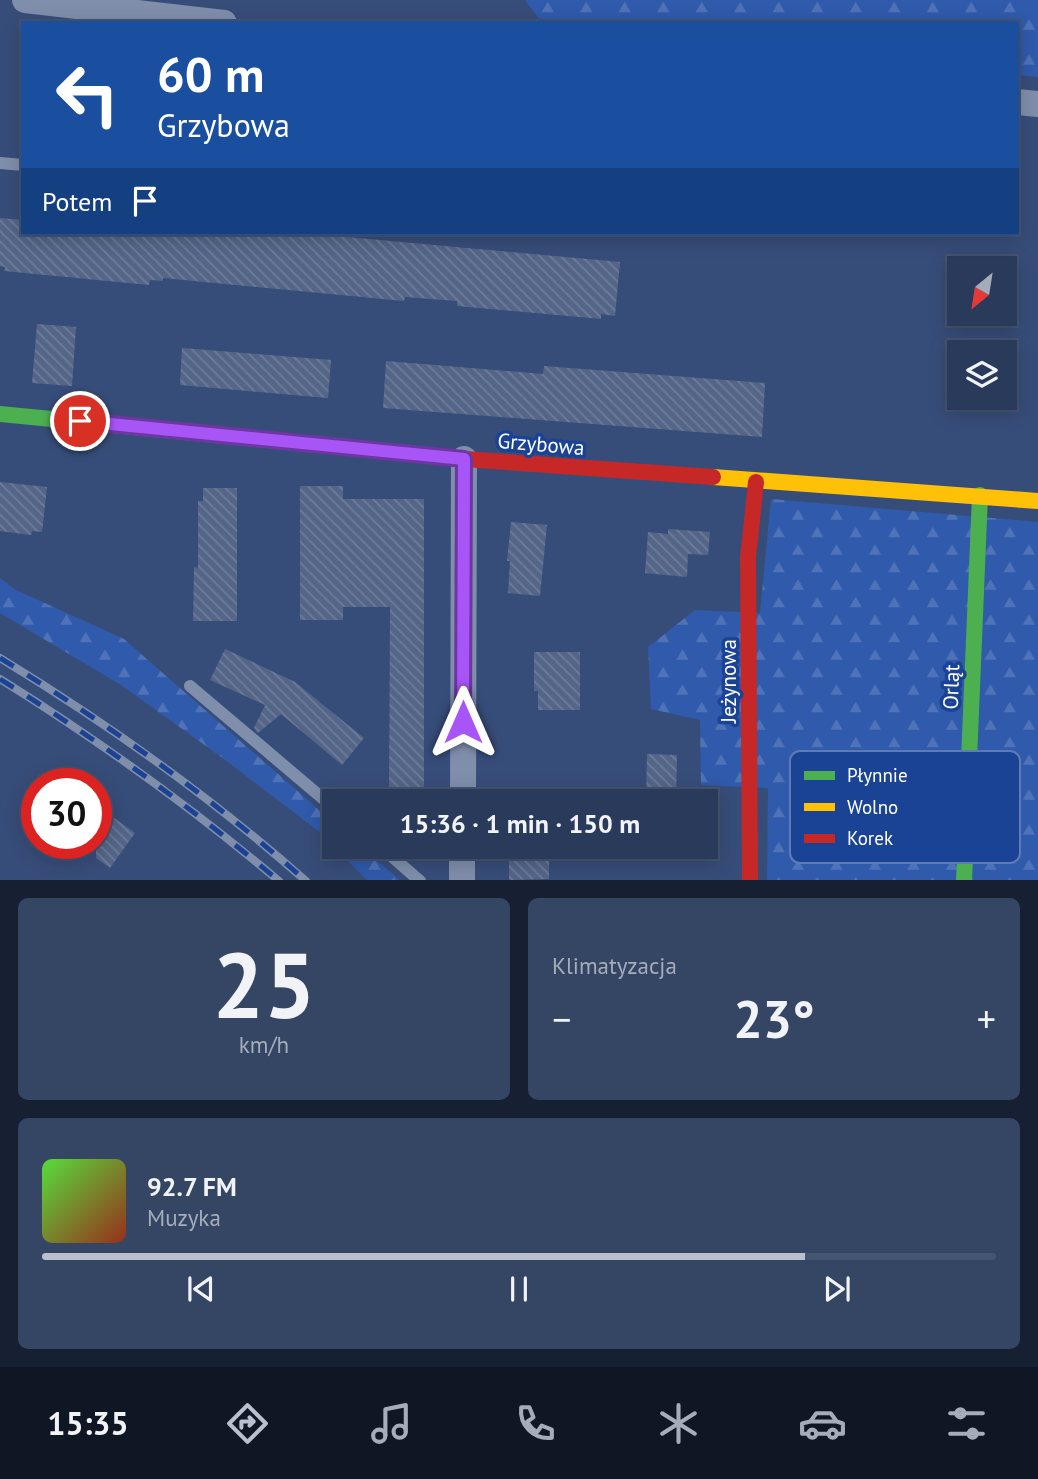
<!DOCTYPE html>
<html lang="pl">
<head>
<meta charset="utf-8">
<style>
	:root { --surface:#293a5b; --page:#354564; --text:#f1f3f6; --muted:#a5adbb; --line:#455471; --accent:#b9c1d0 }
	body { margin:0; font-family:"PT Sans",sans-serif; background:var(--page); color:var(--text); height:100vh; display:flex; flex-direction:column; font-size:26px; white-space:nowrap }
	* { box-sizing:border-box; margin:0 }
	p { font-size:23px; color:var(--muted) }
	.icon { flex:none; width:38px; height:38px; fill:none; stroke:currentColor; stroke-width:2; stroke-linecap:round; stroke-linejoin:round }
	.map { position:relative; height:880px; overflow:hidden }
	.details { display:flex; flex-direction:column; gap:18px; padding:18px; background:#172032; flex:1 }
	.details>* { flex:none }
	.hud { position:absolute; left:21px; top:21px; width:998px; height:214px; border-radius:0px; box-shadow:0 4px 18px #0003,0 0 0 2px var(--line); background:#1a4fa0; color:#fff; overflow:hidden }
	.needle { width:46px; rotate:210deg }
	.controls { position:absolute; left:947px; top:256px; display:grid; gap:14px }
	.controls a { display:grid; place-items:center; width:70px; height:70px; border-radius:0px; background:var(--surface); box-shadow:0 4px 18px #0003,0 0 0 2px var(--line); font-size:35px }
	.speed { position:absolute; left:21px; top:768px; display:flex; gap:14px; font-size:35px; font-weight:700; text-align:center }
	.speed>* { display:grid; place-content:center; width:91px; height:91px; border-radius:50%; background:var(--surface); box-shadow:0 4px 18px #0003,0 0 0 2px var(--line); line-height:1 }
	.speed .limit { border:10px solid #d22; background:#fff; color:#111 }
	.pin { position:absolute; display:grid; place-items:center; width:60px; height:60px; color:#fff; margin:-30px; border:4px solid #fff; border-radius:50%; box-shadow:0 2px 7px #0007 }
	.me { position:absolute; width:77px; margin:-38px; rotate:0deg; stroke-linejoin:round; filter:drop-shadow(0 0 5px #0008) }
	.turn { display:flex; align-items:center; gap:24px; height:147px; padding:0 21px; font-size:32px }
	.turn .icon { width:91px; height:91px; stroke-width:2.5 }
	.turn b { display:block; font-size:49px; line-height:60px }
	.then { display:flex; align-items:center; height:66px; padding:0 21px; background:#0003; gap:14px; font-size:26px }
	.big { font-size:52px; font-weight:600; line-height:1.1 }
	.details .card { flex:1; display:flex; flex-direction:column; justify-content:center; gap:10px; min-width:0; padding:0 24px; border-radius:10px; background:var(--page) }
	.details .dial { align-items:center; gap:0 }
	.dial b { font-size:91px; line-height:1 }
	.song { display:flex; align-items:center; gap:21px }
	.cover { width:84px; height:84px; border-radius:10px; background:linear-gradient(135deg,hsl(110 70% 55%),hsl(10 70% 35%)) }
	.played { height:7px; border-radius:4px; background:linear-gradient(90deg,var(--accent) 80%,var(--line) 80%) }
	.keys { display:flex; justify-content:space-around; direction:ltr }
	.heat { display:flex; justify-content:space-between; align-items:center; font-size:38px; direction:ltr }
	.details .tiles { flex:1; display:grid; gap:18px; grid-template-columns:1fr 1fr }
	.card:last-child { grid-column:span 2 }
	.trip { position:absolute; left:322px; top:789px; width:396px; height:70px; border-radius:0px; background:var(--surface); box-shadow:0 4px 18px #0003,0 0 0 2px var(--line); font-weight:600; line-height:70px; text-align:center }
	.menu { display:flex; height:112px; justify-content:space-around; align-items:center; background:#101724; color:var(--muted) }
	.menu .icon { width:49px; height:49px }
	.menu .selected { color:var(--accent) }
	.menu b { font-size:32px; color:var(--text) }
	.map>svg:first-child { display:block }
	.forest { fill:url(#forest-firs) }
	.building { fill:url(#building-back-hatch) }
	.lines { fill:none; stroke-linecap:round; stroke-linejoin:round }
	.lane { stroke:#7f8eab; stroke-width:12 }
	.street { stroke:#7f8eab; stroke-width:26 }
	.fast { stroke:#4caf50; stroke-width:16 }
	.slow { stroke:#ffc107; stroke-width:16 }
	.jam { stroke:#c62828; stroke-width:16 }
	.rail-casing { stroke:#7f8eaa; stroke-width:8 }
	.rail { stroke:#1b4395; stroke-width:5; stroke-dasharray:16; stroke-linecap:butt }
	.route-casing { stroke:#6d37a1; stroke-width:18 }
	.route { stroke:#a855f7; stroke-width:12 }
	.labels { text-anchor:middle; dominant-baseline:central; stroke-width:7; stroke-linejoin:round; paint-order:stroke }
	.street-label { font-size:21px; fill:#fff; stroke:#1b4395 }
	.key { fill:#1b4395; stroke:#5f7bb5; stroke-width:2 }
	.key-label { font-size:19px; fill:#fff }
</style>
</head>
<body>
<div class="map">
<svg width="1038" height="881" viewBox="0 0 1038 881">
	<defs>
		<pattern id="forest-firs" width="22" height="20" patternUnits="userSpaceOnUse" patternTransform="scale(1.75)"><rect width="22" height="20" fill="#305aab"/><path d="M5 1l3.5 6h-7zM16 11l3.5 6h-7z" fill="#4f73b8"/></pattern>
		<pattern id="building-back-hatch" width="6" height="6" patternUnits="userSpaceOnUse" patternTransform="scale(1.75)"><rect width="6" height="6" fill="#546588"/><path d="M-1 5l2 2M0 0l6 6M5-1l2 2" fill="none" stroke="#6e7c9a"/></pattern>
	</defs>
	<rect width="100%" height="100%" fill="#374d79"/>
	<path class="forest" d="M 525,0 L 1038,0 L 1038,77 L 1017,75 L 1017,23 L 542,23 Z
		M 771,499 L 1038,522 L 1038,880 L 767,880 L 768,788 L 701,785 L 700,720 L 651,709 L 648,647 L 695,610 L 760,613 Z
		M 0,578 L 16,590 L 124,639 L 334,823 L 334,847 L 321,833 L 224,759 L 121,685 L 0,613 Z
		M 334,847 L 361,847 L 400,880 L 367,880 Z"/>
	<path class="building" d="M 0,218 L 23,220 L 23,233 L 304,233 L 620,262 L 615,316 L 601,314 L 601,319 L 457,306 L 457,301 L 405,297 L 404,301 L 163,278 L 163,281 L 150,280 L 149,285 L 4,271 L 5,267 L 0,266 Z
		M 37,324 L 76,327 L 72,386 L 32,383 Z
		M 182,348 L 331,360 L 328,398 L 180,385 Z
		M 386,361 L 543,374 L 544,366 L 765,383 L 762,437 L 383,408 Z
		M 0,482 L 47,487 L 42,532 L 32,531 L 31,535 L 0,531 Z
		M 300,486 L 343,486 L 343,499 L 424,499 L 424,802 L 389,802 L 390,607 L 343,607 L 343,620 L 300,620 Z
		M 203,488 L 237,488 L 237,621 L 193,621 L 194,567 L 198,568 L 198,501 L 203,501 Z
		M 511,522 L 547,525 L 540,596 L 508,593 L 510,561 L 507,561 Z
		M 668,529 L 710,532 L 708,555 L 688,554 L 687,577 L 645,573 L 648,532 L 668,534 Z
		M 225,649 L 295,682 L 364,738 L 342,765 L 281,714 L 258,733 L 254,728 L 265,705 L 210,680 Z
		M 534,652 L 580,652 L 580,710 L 538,710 L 538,691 L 534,691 Z
		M 647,754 L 677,755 L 676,802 L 646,802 Z
		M 106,812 L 135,833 L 110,868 L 96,858 L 96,825 Z
		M 509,847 L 544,847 L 544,855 L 549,855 L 549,879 L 509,880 Z"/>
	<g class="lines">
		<path class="lane" d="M 0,163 L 23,165
			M 190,686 L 334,808
			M 381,847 L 420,881"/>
		<path class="street" d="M 25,0 L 224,23
			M 1017,102 L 1038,104
			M 463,802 L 464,459
			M 462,881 L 462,847"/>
		<path class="fast" d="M 0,414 L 328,446
			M 964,881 L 980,495"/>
		<path class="slow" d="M 713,477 L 1038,501"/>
		<path class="jam" d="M 328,446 L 464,459 L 713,477
			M 750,881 L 748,558 L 756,482"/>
		<defs>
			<path id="rail" d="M 0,658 C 108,724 211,797 306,881
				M 0,679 C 98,740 190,806 279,881"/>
		</defs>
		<use href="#rail" class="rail-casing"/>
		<use href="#rail" class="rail"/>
	</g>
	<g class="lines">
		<defs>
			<path id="route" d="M 80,421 L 464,459 L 463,722"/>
		</defs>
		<use href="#route" class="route-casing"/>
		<use href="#route" class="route"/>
	</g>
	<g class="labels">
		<g class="street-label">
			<text transform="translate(541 444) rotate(5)">Grzybowa</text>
			<text transform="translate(728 681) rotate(-90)">Jeżynowa</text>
			<text transform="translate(951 687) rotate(-88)">Orląt</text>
		</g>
	</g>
	<rect x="790" y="751" width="230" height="112" rx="10" class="key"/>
	<rect x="804" y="771" width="31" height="9" fill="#4caf50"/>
	<rect x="804" y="803" width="31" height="8" fill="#ffc107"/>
	<rect x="804" y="834" width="31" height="9" fill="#c62828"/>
	<g class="key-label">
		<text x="847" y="782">Płynnie</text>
		<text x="847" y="814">Wolno</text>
		<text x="847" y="845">Korek</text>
	</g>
</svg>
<div class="controls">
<a><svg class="needle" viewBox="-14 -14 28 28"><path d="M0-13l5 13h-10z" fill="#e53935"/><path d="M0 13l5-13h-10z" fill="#a5adbb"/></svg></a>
<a><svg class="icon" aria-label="layers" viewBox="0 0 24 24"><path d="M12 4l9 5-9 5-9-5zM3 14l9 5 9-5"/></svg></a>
</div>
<div class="speed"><div class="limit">30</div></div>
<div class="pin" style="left:80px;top:421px;background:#d93025"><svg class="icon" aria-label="arrive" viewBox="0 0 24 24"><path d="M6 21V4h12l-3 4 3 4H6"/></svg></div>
<svg class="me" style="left:463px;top:722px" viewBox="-20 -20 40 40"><path d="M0-17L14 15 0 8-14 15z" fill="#a855f7" stroke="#fff" stroke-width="4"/></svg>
<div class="trip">15:36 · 1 min · 150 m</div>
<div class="hud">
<div class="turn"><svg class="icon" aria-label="left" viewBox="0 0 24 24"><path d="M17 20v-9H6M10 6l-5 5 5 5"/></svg><div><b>60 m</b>Grzybowa</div></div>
<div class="then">Potem<svg class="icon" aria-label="arrive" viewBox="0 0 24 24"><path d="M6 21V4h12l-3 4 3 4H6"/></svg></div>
</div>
</div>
<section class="details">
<div class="tiles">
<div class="card dial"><b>25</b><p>km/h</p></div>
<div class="card"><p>Klimatyzacja</p>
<div class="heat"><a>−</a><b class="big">23°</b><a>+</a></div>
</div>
<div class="card">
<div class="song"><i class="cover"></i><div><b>92.7 FM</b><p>Muzyka</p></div></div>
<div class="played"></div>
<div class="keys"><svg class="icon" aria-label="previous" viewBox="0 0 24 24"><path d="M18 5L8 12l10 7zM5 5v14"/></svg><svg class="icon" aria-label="pause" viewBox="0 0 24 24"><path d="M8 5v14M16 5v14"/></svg><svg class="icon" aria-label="next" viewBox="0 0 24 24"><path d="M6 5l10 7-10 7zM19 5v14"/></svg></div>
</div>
</div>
</section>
<nav class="menu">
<b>15:35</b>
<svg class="icon selected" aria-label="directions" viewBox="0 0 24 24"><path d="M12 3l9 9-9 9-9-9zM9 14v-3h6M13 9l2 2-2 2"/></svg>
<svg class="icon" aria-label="music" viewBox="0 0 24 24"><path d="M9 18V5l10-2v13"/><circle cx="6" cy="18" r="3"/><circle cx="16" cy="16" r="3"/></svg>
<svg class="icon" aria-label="phone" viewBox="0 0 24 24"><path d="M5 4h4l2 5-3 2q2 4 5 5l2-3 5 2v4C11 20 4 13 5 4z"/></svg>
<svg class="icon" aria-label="climate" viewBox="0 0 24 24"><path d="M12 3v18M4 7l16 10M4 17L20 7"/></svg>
<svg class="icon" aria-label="car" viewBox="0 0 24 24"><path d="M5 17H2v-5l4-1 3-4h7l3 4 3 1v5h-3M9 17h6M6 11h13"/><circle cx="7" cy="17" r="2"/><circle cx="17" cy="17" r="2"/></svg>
<svg class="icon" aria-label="filters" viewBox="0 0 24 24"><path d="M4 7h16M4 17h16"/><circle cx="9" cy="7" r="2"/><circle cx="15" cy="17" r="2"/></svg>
</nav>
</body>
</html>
